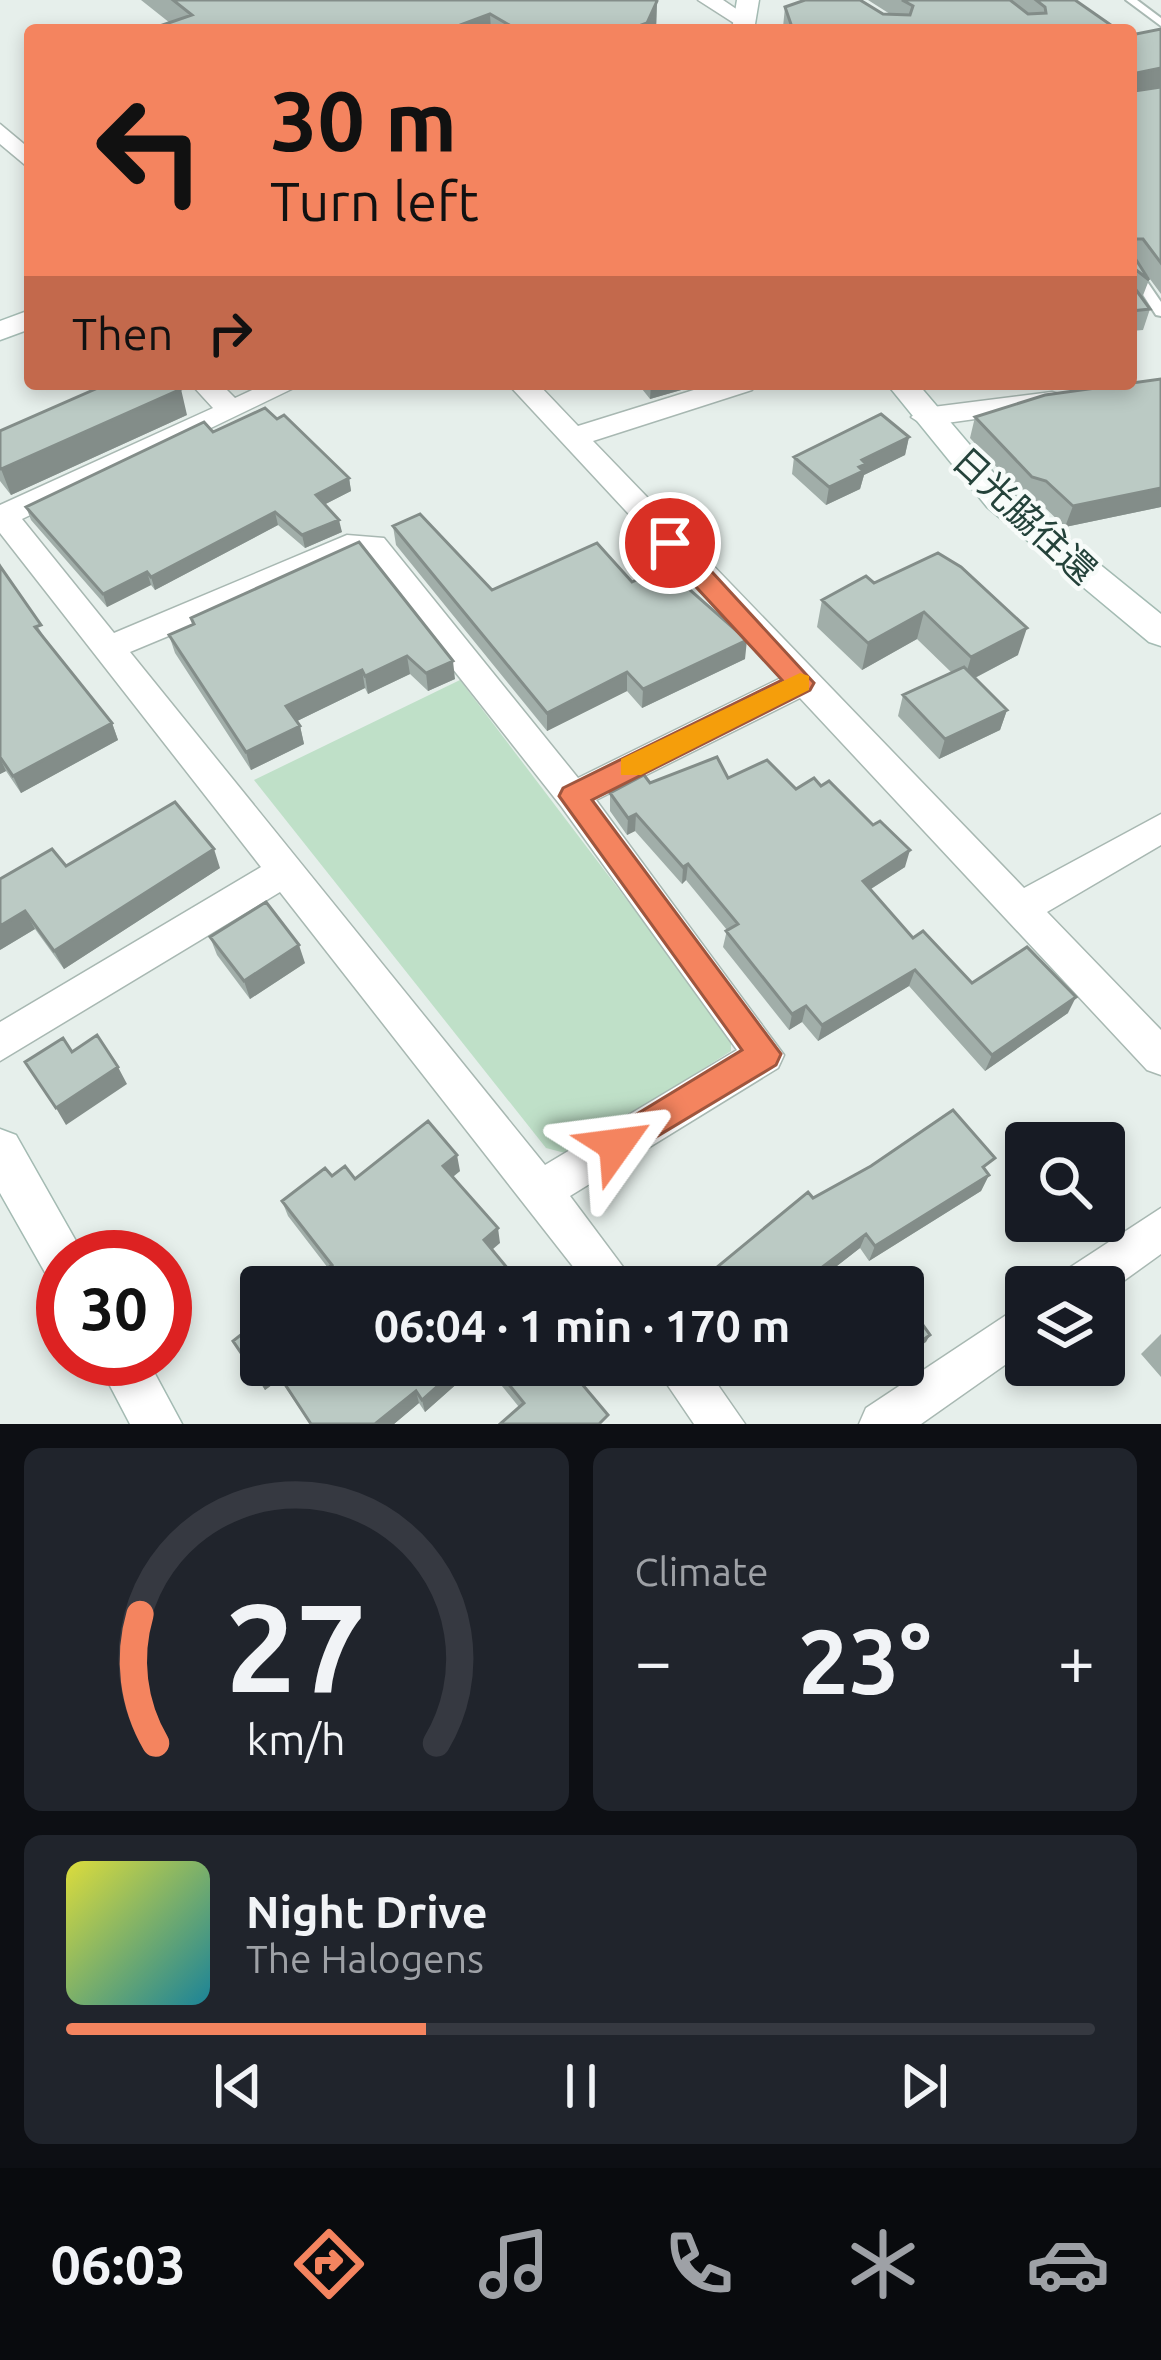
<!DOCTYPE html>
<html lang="en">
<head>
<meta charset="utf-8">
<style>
	:root { --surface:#171b24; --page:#20242c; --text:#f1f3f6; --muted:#9ea1a6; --line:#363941; --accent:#f4845f }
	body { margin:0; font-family:Ubuntu,"Noto Sans JP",sans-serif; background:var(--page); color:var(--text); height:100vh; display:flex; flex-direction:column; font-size:45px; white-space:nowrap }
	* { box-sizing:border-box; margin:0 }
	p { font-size:39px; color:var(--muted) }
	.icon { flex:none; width:66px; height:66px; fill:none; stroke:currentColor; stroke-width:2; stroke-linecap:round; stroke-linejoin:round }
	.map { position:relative; height:1424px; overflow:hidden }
	.side { display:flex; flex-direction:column; gap:24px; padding:24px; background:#0d0f14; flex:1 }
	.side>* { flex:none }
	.top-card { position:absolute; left:24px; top:24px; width:1113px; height:366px; border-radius:12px; box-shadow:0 6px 18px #0003; background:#f4845f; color:#111; overflow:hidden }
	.controls { position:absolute; left:1005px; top:1122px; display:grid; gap:24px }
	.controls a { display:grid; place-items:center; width:120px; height:120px; border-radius:12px; background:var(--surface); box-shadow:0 6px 18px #0003; font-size:60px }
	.speed { position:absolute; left:36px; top:1230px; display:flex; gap:24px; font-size:60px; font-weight:700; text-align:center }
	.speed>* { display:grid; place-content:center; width:156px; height:156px; border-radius:50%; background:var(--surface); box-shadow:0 6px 18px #0003; line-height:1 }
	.speed .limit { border:18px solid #d22; background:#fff; color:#111 }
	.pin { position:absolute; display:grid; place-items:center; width:102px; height:102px; color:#fff; margin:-51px; border:6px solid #fff; border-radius:50%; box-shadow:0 3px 12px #0007 }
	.me { position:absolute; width:132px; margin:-66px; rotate:59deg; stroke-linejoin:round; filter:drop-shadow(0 0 9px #0008) }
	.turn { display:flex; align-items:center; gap:42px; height:252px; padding:0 48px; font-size:54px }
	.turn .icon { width:156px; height:156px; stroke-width:2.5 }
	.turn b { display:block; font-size:84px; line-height:102px }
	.then { display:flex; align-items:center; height:114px; padding:0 48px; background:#0003; gap:24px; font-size:45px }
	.big { font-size:90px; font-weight:700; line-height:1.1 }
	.side .widget { flex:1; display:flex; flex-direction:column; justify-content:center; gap:18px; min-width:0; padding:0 42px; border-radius:18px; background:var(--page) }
	.side .dial { align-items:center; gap:0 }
	.dial svg { height:312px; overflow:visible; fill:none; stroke:var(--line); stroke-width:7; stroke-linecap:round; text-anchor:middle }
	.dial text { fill:var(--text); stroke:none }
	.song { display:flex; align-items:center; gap:36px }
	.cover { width:144px; height:144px; border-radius:18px; background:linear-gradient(135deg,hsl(60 70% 55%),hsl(190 70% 35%)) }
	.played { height:12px; border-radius:6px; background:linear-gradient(90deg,var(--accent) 35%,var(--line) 35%) }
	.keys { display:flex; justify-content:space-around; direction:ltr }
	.heat { display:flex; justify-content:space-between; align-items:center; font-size:66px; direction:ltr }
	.side .tiles { flex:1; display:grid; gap:24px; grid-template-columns:1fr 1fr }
	.widget:last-child { grid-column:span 2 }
	.trip { position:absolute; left:240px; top:1266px; width:684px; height:120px; border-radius:12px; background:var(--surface); box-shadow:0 6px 18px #0003; font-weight:700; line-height:120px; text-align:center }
	.tab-bar { display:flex; height:192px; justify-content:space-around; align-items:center; background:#090b0e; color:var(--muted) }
	.tab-bar .icon { width:84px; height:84px }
	.tab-bar .selected { color:var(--accent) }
	.tab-bar b { font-size:54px; color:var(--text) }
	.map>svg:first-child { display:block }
	.green { fill:#bfe0c8 }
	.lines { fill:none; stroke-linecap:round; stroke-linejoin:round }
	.lane-casing { stroke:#a8b8b2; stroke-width:4 }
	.street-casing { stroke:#a8b8b2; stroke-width:3 }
	.secondary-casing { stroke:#a4bbb3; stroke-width:3 }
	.lane { fill:#fff; fill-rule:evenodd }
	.street { fill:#fff; fill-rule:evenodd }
	.secondary { fill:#fff; fill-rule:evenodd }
	.wall { fill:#a1aea9 }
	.shaded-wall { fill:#838d89 }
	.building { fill:#bbcac4; stroke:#838d89; stroke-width:3 }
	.route { fill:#f4845f; stroke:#9f563e; stroke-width:3 }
	.slow { fill:#f59e0b }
	.labels { text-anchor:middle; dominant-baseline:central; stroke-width:9; stroke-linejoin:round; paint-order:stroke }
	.street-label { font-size:36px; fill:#24423a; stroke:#f7fbf9 }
</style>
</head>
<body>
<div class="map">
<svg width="1161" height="1424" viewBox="0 0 1161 1424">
	<rect width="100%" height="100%" fill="#e6efeb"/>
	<path class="green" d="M 460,680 L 731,1037 L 731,1051 L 569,1154 L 546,1148 L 254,780 Z"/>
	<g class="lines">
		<defs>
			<path id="lane" d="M 1126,0 L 1137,0 L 1161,18 L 1161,26 Z
				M 1131,263 L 1135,264 L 1161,302 L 1161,316 L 1156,315 L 1131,276 Z"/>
			<path id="street" d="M 698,0 L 723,0 L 754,21 L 737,25 Z
				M 0,124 L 30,149 L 30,169 L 0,144 Z
				M 191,384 L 221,384 L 235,398 L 265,384 L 302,384 L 22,519 L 114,633 L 347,535 L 384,538 L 578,778 L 781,678 L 508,384 L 538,384 L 578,426 L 713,384 L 756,384 L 752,390 L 593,441 L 1024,888 L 1161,814 L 1161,845 L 1047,912 L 1161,1030 L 1161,1075 L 1147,1070 L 800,698 L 596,800 L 784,1055 L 778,1068 L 570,1196 L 638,1287 L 589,1287 L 280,892 L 0,1061 L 0,1022 L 261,867 L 0,533 L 0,505 L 213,408 ZM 363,555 L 561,806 L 737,1050 L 545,1165 L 130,652 Z
				M 1052,392 L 1062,395 L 1062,407 L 925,426 L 911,417 L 925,408 Z
				M 1161,1208 L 1161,1254 L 1104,1295 L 1104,1287 L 1056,1287 L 1063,1272 Z
				M 1026,1302 L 1026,1350 L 921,1424 L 859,1424 L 866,1408 Z
				M 654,1365 L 704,1365 L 745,1424 L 694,1424 Z"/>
			<path id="secondary" d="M 737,0 L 759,0 L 754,30 L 732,30 Z
				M 30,310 L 30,329 L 0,340 L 0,321 Z
				M 887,384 L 918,384 L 1009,491 L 1161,614 L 1161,646 L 1149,642 L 987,507 Z
				M 0,1129 L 16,1135 L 85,1257 L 63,1257 L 63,1283 L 47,1276 L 0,1193 Z
				M 96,1359 L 147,1359 L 182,1424 L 130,1424 Z"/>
		</defs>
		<use href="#lane" class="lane-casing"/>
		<use href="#street" class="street-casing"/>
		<use href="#secondary" class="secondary-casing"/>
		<use href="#lane" class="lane"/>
		<use href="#street" class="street"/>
		<use href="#secondary" class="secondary"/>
	</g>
	<path class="wall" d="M 141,0 L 657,0 L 656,30 L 148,30 L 170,23 Z
		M 868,0 L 1075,0 L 1118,30 L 784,30 L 783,27 L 785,7 L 890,14 Z
		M 1161,29 L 1161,86 L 1148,89 L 1161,87 L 1161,294 L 1136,260 L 1149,280 L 1142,298 L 1150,309 L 1143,330 L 1131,331 L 1131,35 Z
		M 1161,379 L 1161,507 L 1065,527 L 1039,502 L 1025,498 L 970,438 L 975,417 Z
		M 638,384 L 702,384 L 650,399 Z
		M 187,415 L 11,495 L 0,481 L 0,431 Z
		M 277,419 L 349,478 L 351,491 L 325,504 L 342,532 L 305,548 L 278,525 L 155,590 L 151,585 L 107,607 L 31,520 L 26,507 L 213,432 Z
		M 909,437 L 905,455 L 864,475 L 860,489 L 826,505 L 792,474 L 794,457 Z
		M 393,526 L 492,590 L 632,582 L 745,659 L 642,708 L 627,691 L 547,731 L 396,545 Z
		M 359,542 L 455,679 L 428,691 L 410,674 L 368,694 L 365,688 L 297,721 L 300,726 L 304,744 L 251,770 L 175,653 L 169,635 L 192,624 L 191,618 Z
		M 0,566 L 48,643 L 112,723 L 118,740 L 21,793 L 6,771 L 0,774 Z
		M 874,583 L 1018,655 L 975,678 L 1007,710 L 1000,730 L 939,759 L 898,716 L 903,695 L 952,673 L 917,639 L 862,670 L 817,627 L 822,600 Z
		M 728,778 L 796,789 L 905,867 L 871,889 L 913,938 L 972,983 L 1068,1013 L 985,1071 L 909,986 L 818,1041 L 802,1022 L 789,1030 L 723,947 L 727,930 L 686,880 L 682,884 L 635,831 L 627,835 L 610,811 L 610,793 L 650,783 Z
		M 66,866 L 220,868 L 64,969 L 35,929 L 0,950 Z
		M 210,937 L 305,963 L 250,999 L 217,955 Z
		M 460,1171 L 453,1177 L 500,1243 L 328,1268 L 288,1216 L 282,1201 L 332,1176 L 355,1179 Z
		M 987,1173 L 989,1175 L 981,1191 L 869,1261 L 860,1248 L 810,1287 L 693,1287 L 813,1198 Z
		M 1161,1334 L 1161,1377 L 1141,1354 Z
		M 233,1341 L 478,1365 L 425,1412 L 419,1403 L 394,1424 L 310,1424 L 280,1379 L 265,1390 Z
		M 485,1365 L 566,1365 L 519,1407 Z"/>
	<path class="shaded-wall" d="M 657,1 L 656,30 L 628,30 Z
		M 490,14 L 491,30 L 447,30 Z
		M 1161,68 L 1161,86 L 1131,93 L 1132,74 Z
		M 651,384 L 702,384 L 650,399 Z
		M 181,389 L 187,415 L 11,495 L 1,469 Z
		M 909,437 L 905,455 L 864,475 L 860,489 L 826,505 L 829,487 L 862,460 Z
		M 349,478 L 351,491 L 318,508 L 316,495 Z
		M 1161,488 L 1161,507 L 1065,527 L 1073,506 Z
		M 275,512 L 278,525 L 155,590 L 151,577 Z
		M 339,520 L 342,532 L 305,548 L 302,535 Z
		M 147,572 L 151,585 L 107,607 L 103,594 Z
		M 924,612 L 917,639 L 862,670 L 868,643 Z
		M 1027,628 L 1018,655 L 963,684 L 971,657 Z
		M 747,640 L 745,659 L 642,708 L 643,689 Z
		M 407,656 L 410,674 L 368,694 L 365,676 Z
		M 453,661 L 455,679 L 428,691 L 426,673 Z
		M 362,670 L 365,688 L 291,724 L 286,706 Z
		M 627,672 L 627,691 L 547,731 L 547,713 Z
		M 1007,710 L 1000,730 L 939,759 L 945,739 Z
		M 112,723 L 118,740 L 21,793 L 13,776 Z
		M 300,726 L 304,744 L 251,770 L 246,752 Z
		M 0,758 L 6,771 L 0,774 Z
		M 636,814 L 635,831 L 627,835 L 628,818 Z
		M 214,849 L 220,868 L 64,969 L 54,951 Z
		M 910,850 L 905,867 L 858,897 L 863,881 Z
		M 688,864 L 686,880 L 682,884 L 683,867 Z
		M 25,911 L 35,929 L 0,950 L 0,926 Z
		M 299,945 L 305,963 L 250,999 L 244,981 Z
		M 915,970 L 909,986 L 818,1041 L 822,1025 Z
		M 1076,997 L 1068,1013 L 985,1071 L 992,1055 Z
		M 806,1006 L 802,1022 L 789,1030 L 792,1014 Z
		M 118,1067 L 127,1084 L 66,1125 L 56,1108 Z
		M 457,1155 L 460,1171 L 446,1182 L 443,1166 Z
		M 989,1175 L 981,1191 L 869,1261 L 875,1246 Z
		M 498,1228 L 500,1243 L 486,1255 L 484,1240 Z
		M 866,1234 L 860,1248 L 810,1287 L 796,1287 Z
		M 930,1335 L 926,1342 L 903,1358 L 903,1354 Z
		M 461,1365 L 478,1365 L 425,1412 L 422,1400 Z
		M 273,1366 L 280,1379 L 265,1390 L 258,1378 Z
		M 416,1391 L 419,1403 L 394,1424 L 375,1424 Z"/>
	<path class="building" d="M 173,0 L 657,0 L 657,1 L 647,23 L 628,30 L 518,30 L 490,14 L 447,30 L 148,30 L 192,15 Z
		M 805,0 L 860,0 L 883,14 L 910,15 L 913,6 L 902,0 L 1010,0 L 1028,14 L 1046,13 L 1045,7 L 1036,0 L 1075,0 L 1118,30 L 793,30 L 785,7 Z
		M 1161,29 L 1161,68 L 1132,74 L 1134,91 L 1161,87 L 1161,263 L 1143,239 L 1135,239 L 1133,255 L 1149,280 L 1131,266 L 1131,35 Z
		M 1131,283 L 1150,309 L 1131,311 Z
		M 1161,379 L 1161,488 L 1073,506 L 1046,481 L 1032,477 L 975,417 L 1045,395 Z
		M 107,384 L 176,384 L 181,389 L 1,469 L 0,468 L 0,431 Z
		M 265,408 L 277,419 L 284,415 L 349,478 L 316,495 L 339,520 L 302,535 L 275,512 L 151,577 L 147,572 L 103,594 L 26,507 L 204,422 L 213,432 Z
		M 881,414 L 909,437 L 862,460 L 866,464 L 859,467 L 863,471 L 829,487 L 794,457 Z
		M 420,514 L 492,590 L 597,543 L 632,582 L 664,567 L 747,640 L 643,689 L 627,672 L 547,713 L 393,526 Z
		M 359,542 L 453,661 L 426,673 L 407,656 L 365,676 L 362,670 L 286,706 L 300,726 L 246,752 L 169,635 L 194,624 L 191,618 Z
		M 938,553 L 961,567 L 1027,628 L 971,657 L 924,612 L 868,643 L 822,600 L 866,576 L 874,583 Z
		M 0,566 L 41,625 L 35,627 L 112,723 L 13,776 L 0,757 Z
		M 964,667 L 1007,710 L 945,739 L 903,695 Z
		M 717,757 L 728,778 L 767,760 L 796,789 L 814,778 L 821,786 L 829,781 L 873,825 L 880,821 L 910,850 L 863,881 L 913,938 L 923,931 L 972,983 L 1027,947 L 1076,997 L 992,1055 L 915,970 L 822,1025 L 806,1006 L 792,1014 L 726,931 L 738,924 L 688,864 L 683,867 L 636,814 L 628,818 L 610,793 L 644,775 L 650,783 Z
		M 175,802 L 214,849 L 54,951 L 25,911 L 0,926 L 0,879 L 52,849 L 66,866 Z
		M 266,902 L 299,945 L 244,981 L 210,937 Z
		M 97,1035 L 118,1067 L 56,1108 L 25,1062 L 63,1038 L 72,1052 Z
		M 953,1110 L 995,1158 L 983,1167 L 989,1175 L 875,1246 L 866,1234 L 796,1287 L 693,1287 L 808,1192 L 813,1198 L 871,1166 Z
		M 428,1121 L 457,1155 L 443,1166 L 498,1228 L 484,1240 L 523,1287 L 303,1287 L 332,1265 L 282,1201 L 325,1168 L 332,1176 L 345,1166 L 355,1179 Z
		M 905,1300 L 930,1335 L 903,1354 L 903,1301 Z
		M 261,1319 L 261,1365 L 461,1365 L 422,1400 L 416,1391 L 375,1424 L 311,1424 L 273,1366 L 258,1378 L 233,1341 Z
		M 493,1365 L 566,1365 L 608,1415 L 599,1424 L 500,1424 L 524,1403 Z"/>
	<path class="route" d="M 670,534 L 679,536 L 814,683 L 810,690 L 592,800 L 781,1054 L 776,1065 L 616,1161 L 604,1156 L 599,1145 L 604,1134 L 742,1050 L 559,796 L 563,788 L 782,680 L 661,549 L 657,543 Z"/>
	<path class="slow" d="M 800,673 L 809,676 L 809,690 L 641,775 L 621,775 L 621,759 Z"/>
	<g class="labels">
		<g class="street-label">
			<text transform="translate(1025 515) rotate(43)">日光脇往還</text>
		</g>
	</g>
</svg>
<div class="controls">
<a><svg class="icon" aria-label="search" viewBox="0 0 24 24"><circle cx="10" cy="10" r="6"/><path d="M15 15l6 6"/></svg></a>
<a><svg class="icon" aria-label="layers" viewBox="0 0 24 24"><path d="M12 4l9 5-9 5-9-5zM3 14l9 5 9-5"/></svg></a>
</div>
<div class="speed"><div class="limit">30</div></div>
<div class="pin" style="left:670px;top:543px;background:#d93025"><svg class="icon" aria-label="arrive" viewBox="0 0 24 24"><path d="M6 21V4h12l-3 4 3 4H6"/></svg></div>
<svg class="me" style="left:616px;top:1145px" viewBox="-20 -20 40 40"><path d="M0-17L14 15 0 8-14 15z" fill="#f4845f" stroke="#fff" stroke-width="4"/></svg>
<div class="trip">06:04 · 1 min · 170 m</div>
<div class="top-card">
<div class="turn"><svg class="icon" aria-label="left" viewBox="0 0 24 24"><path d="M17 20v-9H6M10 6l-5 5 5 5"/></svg><div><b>30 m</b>Turn left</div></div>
<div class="then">Then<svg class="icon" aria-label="right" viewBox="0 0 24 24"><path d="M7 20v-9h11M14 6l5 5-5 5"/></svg></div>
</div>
</div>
<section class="side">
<div class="tiles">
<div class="widget dial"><svg viewBox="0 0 100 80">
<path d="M14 69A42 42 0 1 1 86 69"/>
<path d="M14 69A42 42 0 0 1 10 36" stroke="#f4845f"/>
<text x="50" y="56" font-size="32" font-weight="700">27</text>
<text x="50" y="72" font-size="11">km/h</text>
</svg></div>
<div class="widget"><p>Climate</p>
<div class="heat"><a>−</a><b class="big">23°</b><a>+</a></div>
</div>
<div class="widget">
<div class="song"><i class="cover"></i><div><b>Night Drive</b><p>The Halogens</p></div></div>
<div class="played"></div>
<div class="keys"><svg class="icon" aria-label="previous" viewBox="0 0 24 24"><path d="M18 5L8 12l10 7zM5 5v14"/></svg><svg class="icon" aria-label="pause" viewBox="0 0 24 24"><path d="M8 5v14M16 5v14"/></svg><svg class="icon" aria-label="next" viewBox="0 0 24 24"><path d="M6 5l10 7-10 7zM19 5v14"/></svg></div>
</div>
</div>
</section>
<nav class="tab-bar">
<b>06:03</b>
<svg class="icon selected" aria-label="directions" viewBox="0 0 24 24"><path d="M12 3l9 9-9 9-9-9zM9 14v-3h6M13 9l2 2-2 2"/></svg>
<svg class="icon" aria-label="music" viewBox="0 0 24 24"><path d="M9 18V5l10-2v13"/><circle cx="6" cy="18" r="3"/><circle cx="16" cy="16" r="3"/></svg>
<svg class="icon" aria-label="phone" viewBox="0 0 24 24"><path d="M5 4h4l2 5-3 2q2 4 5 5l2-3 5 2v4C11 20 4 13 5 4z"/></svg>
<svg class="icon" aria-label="climate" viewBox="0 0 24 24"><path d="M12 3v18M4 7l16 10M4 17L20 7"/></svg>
<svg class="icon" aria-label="car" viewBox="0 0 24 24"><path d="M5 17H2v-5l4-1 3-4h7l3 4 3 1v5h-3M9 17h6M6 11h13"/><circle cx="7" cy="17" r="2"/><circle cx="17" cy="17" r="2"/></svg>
</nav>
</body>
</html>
